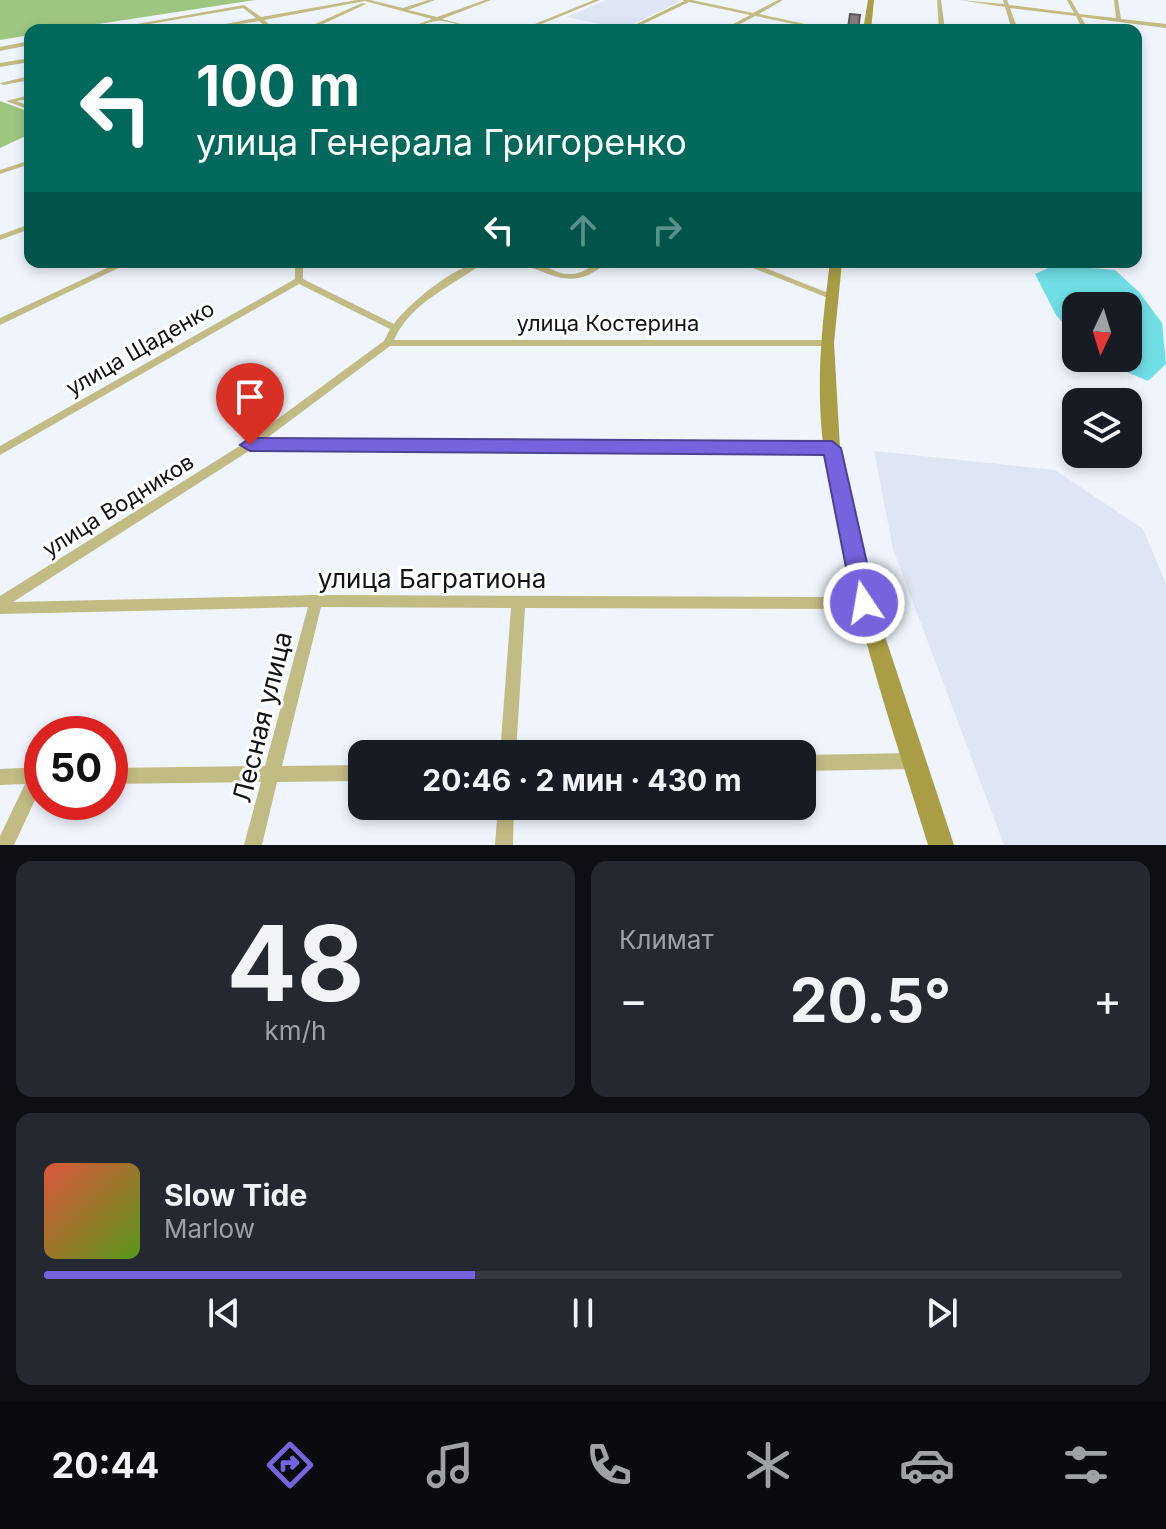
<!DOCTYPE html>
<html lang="ru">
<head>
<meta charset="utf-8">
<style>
	:root { --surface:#171b24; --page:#242831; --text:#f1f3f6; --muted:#9ea1a6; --line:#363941; --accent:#7664df }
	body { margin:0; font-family:Inter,sans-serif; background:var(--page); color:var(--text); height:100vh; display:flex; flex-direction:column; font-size:30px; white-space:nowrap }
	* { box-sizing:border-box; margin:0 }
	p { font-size:26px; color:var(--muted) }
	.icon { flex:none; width:44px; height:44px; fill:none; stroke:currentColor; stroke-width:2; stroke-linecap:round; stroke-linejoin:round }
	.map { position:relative; height:845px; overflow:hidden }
	.drawer { display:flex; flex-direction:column; gap:16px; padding:16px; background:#0d0f14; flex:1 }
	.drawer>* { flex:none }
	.hud { position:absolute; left:24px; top:24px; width:1118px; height:244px; border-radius:16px; box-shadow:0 4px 12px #0003; background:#00695c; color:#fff; overflow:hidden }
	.needle { width:52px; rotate:184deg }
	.fabs { position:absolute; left:1062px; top:292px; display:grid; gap:16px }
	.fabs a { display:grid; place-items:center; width:80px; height:80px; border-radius:16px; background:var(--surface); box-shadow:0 4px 12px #0003; font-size:40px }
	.speed { position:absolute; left:24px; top:716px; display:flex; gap:16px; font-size:40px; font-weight:700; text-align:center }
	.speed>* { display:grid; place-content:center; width:104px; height:104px; border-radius:50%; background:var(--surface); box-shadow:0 4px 12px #0003; line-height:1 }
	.speed .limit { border:12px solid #d22; background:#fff; color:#111 }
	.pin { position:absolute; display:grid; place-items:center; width:68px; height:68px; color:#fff; margin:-82px -34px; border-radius:50% 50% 50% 0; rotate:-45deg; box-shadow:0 0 8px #0007 }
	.pin .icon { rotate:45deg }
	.me { position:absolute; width:88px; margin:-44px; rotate:348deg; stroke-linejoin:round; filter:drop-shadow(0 0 6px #0008) }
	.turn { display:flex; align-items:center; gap:28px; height:168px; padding:0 40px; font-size:36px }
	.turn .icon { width:104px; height:104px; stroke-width:2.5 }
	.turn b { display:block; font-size:56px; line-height:68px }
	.lanes { display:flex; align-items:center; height:76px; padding:0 40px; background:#0003; justify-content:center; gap:40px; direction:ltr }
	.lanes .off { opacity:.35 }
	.big { font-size:60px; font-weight:700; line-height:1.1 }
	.drawer .card { flex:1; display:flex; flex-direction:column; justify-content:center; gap:12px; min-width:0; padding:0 28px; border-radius:16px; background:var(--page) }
	.drawer .dial { align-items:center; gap:0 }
	.dial b { font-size:104px; line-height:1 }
	.song { display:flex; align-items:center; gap:24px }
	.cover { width:96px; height:96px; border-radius:12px; background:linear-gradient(135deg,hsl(10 70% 55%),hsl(90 70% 35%)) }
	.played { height:8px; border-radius:4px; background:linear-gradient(90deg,var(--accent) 40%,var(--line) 40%) }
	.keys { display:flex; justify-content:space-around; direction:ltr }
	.heat { display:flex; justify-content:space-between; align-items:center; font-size:44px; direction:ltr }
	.drawer .tiles { flex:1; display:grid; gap:16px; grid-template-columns:1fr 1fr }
	.card:last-child { grid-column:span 2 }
	.trip { position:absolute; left:348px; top:740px; width:468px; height:80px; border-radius:16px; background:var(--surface); box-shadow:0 4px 12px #0003; font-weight:700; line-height:80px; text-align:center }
	.menu { display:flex; height:128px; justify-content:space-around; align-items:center; background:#090b0e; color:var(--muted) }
	.menu .icon { width:56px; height:56px }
	.menu .on { color:var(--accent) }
	.menu b { font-size:36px; color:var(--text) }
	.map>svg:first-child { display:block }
	.built { fill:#dee6f3 }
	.forest { fill:#9fc681 }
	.water { fill:#6fdee5 }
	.building { fill:#857f84; stroke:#5d595c; stroke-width:2 }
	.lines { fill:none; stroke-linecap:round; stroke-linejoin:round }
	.street { fill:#c1bb84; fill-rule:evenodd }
	.secondary { fill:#a99e45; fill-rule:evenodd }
	.route { fill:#7664df; stroke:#4d4191; stroke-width:2 }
	.labels { text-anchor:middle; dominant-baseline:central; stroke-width:6; stroke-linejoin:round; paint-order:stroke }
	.street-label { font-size:22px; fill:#121316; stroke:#fff }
	.near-street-label { font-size:26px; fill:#121316; stroke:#fff }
</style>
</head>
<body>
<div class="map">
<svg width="1166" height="845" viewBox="0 0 1166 845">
	<rect width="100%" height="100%" fill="#f0f4fc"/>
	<path class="built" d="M 606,0 L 674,0 L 681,1 L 623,29 L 567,17 Z
		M 874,451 L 1055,470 L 1143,529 L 1166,584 L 1166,845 L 1004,845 L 893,549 Z"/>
	<path class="forest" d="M 0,0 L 255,0 L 59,30 L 30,30 L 30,35 L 0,40 Z
		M 0,101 L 30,112 L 30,134 L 0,148 Z"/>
	<path class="water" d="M 1055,265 L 1115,270 L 1139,292 L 1162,323 L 1166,364 L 1148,381 L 1094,358 L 1128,358 L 1128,306 L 1076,306 L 1076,338 L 1056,315 L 1035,274 Z"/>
	<path class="building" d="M 850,14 L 860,15 L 858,30 L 848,28 Z"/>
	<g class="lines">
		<path class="street" d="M 357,0 L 370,0 L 403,8 L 428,0 L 435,0 L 408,10 L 437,17 L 485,0 L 491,0 L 442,19 L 484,30 C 468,30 449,19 436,21 C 425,22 416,30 403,30 L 432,19 L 365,1 L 264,20 L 276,30 L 270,30 L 259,21 L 206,30 L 195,30 L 256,18 L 243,8 L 115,30 L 103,30 L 244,5 L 261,17 Z
			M 594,0 L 600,0 L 527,30 L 520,30 Z
			M 682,0 L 692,0 L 753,13 L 778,0 L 783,0 L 759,14 L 833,30 L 823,30 L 755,16 L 729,30 L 722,30 L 750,15 L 689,2 L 631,30 L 624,30 L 684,1 Z
			M 937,0 L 941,0 L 945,30 L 939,30 Z
			M 959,0 L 1004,4 L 1003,0 L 1007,0 L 1009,5 L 1074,13 L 1067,0 L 1071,0 L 1079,14 L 1116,18 L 1114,0 L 1118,0 L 1121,19 L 1166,24 L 1166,28 L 1081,17 L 1089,30 L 1083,30 L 1076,16 L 1010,8 L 1018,30 L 1012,30 L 1005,7 Z
			M 362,3 L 366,4 L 310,30 L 286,30 L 313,25 Z
			M 30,41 L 30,45 L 0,51 L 0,47 Z
			M 30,58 L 30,62 L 0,67 L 0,63 Z
			M 30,76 L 30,80 L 3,85 L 0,83 Z
			M 30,95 L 30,99 L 16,101 L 30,106 L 30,110 L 6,101 Z
			M 30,160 L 30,164 L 0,174 L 0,170 Z
			M 30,224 L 30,229 L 0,240 L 0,235 Z
			M 120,262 L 131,262 L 0,325 L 0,318 Z
			M 295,262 L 303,262 L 303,279 L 394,324 C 409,303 459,262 484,262 C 454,286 411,301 394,340 L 827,340 L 832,343 L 827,346 L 390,346 L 263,441 L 832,444 L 836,445 L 838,448 L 836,451 L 832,452 L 252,449 L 13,602 L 316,595 L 864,597 L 869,599 L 871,603 L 869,607 L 864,609 L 525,608 L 516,754 L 500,754 L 511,608 L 321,607 L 282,766 L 362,765 L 362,781 L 277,782 L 262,845 L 244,845 L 261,782 L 110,784 L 110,768 L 265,766 L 308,607 L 0,614 L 0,596 L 246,442 L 384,341 L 390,329 L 299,284 L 0,455 L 0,446 L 295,279 Z
			M 520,262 C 522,262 531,262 533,262 C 546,265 557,275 571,274 C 585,274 593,262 607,262 C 586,281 569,283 543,272 C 535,269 527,266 520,262 Z
			M 738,262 L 750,262 L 836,296 L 834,298 L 828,298 Z
			M 912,753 L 918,755 L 920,761 L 918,767 L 912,769 L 802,771 L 802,755 Z
			M 42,767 L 42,785 L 14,845 L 0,845 L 0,836 L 25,784 L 0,785 L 0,769 Z
			M 498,806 L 514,806 L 513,845 L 495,845 Z"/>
		<path class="secondary" d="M 868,0 L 874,0 L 871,30 L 863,30 Z
			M 830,262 L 842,262 L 834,343 L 840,448 L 874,603 L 954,845 L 928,845 C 888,715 844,586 824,450 C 815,388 822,324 830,262 Z"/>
	</g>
	<path class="route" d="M 250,438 L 832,441 L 841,448 L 876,603 L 872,610 L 864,612 L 856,610 L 853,603 L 824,455 L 250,451 L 240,445 Z"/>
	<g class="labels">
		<g class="street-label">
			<text x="608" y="323">улица Костерина</text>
			<text transform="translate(140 348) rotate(-30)">улица Щаденко</text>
			<text transform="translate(118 505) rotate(-32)">улица Водников</text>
		</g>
		<g class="near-street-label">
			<text x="432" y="578">улица Багратиона</text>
			<text transform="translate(262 717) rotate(-76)">Лесная улица</text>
		</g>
	</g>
</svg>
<div class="fabs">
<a><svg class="needle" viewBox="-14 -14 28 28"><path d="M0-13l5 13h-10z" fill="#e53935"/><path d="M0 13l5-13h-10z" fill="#9ea1a6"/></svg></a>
<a><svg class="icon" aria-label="layers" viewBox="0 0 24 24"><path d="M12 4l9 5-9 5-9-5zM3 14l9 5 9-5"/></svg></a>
</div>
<div class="speed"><div class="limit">50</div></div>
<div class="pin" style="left:250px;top:445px;background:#d93025"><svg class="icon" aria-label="arrive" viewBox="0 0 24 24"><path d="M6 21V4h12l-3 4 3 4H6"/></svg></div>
<svg class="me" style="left:864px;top:603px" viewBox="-20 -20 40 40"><circle r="17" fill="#7664df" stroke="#fff" stroke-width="3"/><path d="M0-11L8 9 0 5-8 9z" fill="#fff"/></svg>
<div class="trip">20:46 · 2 мин · 430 m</div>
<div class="hud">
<div class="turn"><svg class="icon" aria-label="left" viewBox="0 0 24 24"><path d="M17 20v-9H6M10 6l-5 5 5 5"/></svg><div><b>100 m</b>улица Генерала Григоренко</div></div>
<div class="lanes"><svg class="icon" aria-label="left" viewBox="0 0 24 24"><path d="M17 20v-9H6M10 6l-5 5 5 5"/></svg><svg class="icon off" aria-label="ahead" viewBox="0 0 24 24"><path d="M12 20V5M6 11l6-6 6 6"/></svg><svg class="icon off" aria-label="right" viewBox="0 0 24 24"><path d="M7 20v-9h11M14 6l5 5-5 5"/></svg></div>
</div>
</div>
<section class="drawer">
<div class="tiles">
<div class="card dial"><b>48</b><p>km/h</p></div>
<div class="card"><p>Климат</p>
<div class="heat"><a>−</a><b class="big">20.5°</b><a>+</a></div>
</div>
<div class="card">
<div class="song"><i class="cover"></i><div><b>Slow Tide</b><p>Marlow</p></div></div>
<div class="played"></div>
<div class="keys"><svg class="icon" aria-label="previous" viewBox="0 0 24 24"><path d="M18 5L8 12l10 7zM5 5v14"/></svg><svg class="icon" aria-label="pause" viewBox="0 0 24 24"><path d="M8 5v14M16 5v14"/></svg><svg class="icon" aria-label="next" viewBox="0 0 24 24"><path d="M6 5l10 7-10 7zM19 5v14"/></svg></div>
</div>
</div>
</section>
<nav class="menu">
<b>20:44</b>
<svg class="icon on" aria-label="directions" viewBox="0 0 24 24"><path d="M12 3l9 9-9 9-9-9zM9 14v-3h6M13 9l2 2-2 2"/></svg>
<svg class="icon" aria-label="music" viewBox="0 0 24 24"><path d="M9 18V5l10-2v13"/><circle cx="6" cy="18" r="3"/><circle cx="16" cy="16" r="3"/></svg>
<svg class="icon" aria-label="phone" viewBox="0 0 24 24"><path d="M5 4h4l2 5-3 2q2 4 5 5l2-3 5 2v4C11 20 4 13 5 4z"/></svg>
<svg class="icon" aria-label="climate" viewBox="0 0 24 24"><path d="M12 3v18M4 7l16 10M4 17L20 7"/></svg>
<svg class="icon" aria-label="car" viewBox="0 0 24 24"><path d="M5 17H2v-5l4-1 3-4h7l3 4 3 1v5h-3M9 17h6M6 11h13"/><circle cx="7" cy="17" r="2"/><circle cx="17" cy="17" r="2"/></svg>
<svg class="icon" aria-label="filters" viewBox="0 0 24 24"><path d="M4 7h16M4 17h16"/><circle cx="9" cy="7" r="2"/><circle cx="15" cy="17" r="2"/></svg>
</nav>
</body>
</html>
